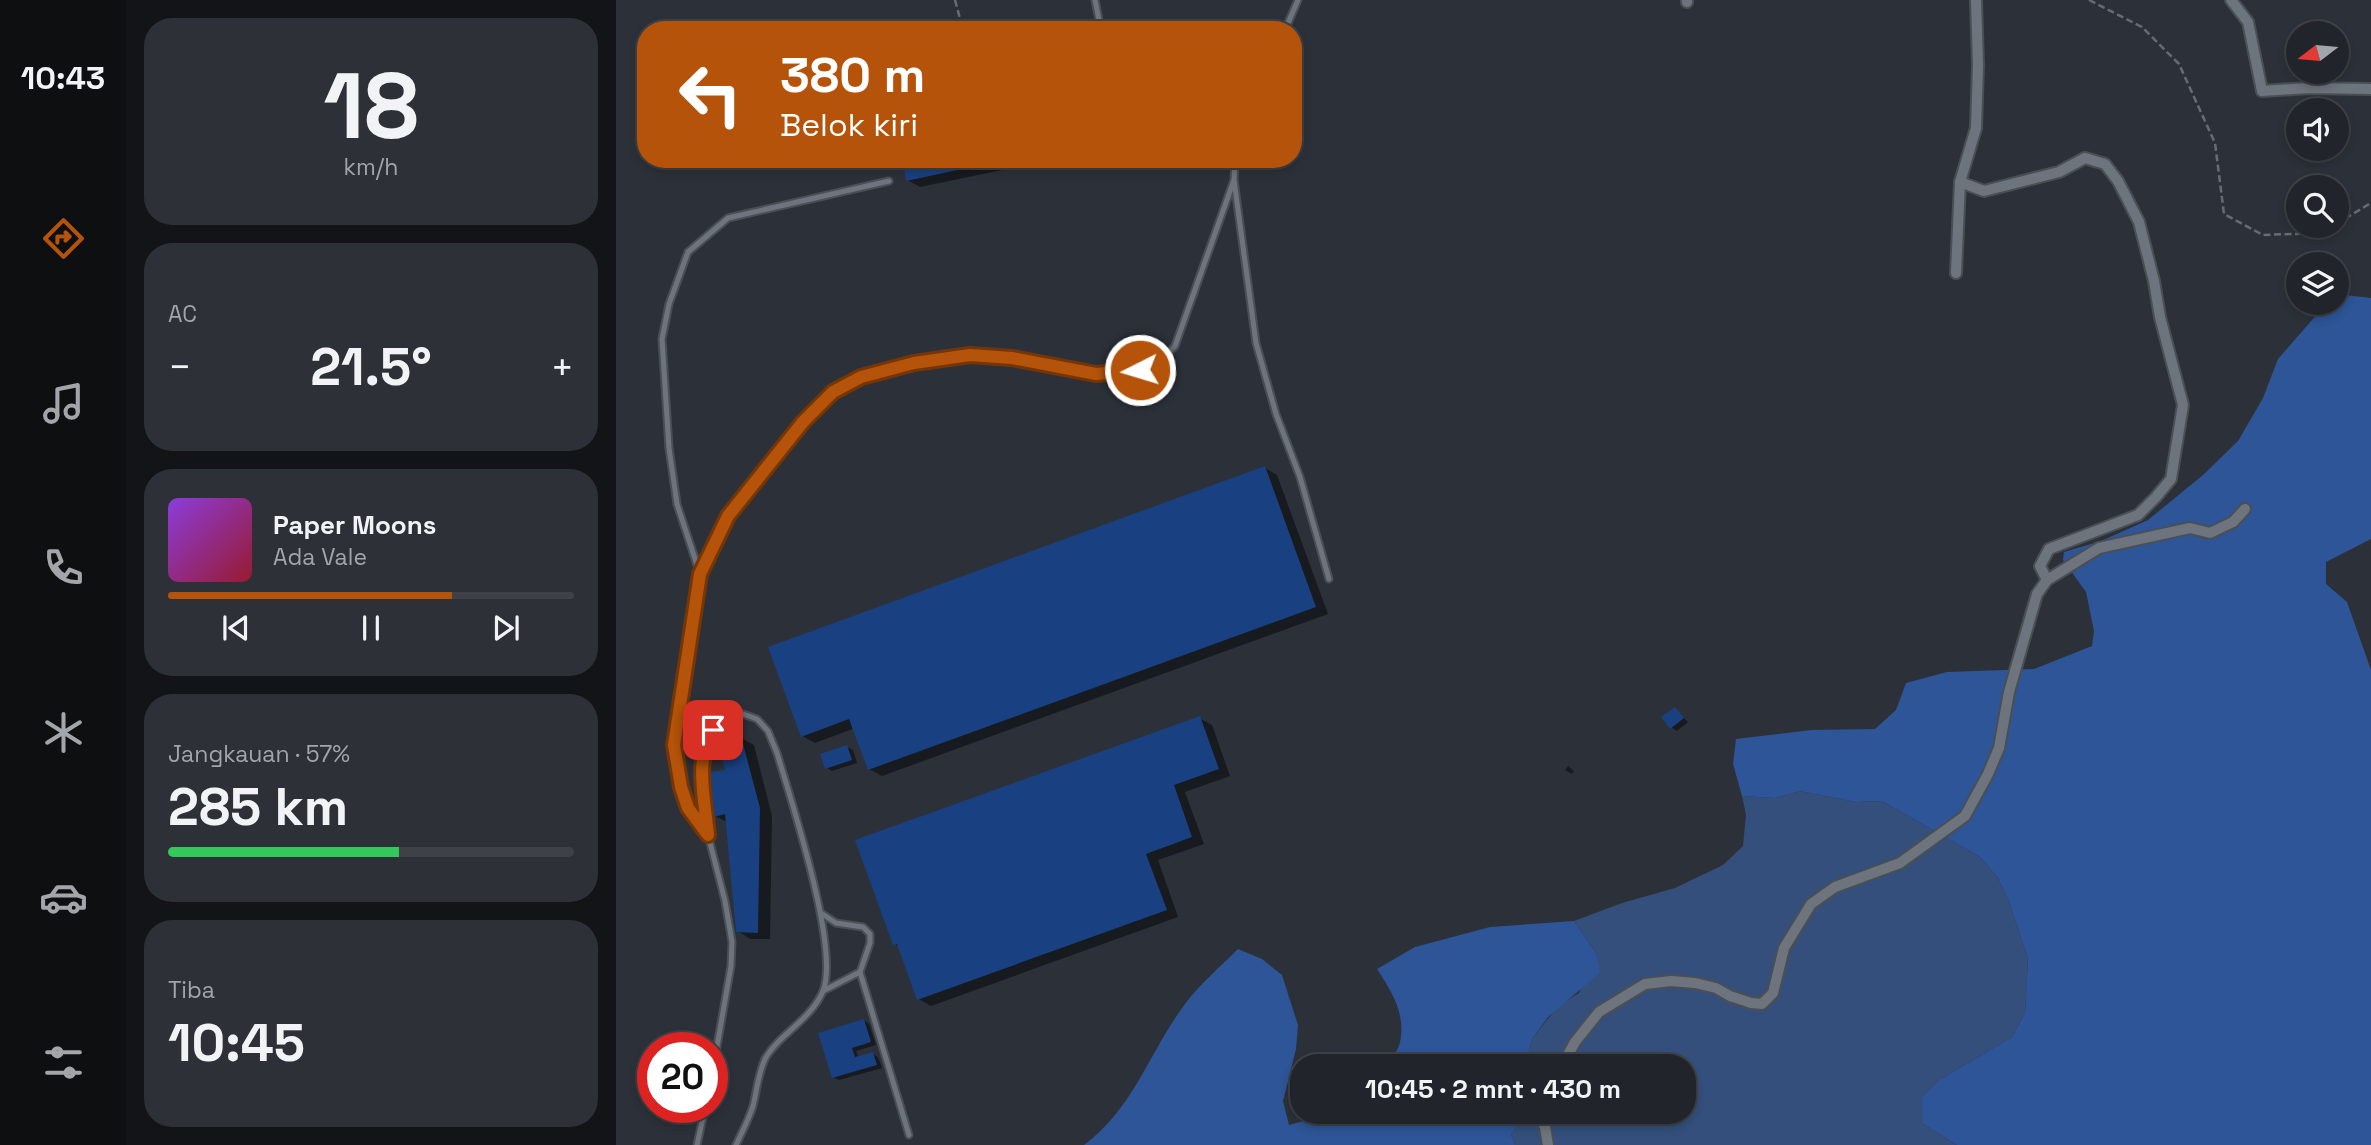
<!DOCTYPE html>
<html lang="id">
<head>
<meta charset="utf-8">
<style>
	:root { --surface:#21252b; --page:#2d3137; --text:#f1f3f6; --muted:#a2a5a9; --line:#3e4247; --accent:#b45309 }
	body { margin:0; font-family:"Space Grotesk",sans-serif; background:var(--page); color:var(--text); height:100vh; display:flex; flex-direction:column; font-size:26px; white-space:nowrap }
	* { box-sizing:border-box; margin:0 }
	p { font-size:23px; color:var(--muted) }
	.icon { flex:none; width:38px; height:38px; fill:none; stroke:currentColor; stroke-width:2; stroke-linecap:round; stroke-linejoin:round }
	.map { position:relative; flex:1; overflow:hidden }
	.drawer { display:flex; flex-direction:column; gap:18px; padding:18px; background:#121418; width:490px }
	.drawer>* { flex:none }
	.guide { position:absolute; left:21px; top:21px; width:665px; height:147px; border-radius:28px; box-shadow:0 4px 10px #0003,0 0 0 2px var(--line); background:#b45309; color:#fff; overflow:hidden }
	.needle { width:46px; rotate:254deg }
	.controls { position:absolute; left:1670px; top:21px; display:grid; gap:14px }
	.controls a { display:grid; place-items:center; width:63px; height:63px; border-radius:50%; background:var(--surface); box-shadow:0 4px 10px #0003,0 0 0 2px var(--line); font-size:35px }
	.speed { position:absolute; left:21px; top:1032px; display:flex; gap:14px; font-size:35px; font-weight:700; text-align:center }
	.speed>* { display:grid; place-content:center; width:91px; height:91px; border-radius:50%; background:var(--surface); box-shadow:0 4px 10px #0003,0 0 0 2px var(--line); line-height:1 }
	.speed .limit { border:10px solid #d22; background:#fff; color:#111 }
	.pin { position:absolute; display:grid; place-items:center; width:60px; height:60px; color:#fff; margin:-30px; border-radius:14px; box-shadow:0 4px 10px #0006 }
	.me { position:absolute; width:77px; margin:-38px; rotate:265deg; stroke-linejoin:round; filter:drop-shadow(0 0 5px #0008) }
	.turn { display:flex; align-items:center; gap:24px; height:147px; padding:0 28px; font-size:32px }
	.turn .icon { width:91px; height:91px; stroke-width:2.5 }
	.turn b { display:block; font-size:49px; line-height:60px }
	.big { font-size:52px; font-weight:700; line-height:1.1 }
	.drawer .tile { flex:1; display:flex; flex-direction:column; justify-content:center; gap:10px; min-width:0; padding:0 24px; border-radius:28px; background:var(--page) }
	.drawer .dial { align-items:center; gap:0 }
	.dial b { font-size:91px; line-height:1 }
	.song { display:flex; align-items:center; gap:21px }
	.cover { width:84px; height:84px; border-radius:10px; background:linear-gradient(135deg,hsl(270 70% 55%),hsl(350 70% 35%)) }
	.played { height:7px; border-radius:4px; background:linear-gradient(90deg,var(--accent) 70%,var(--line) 70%) }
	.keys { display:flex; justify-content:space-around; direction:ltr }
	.heat { display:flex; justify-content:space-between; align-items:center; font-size:38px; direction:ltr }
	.charge { height:10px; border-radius:5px; background:linear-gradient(90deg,#34c759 57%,var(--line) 0) }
	.trip { position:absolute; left:674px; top:1054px; width:406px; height:70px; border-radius:28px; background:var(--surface); box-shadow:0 4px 10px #0003,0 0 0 2px var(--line); font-weight:700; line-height:70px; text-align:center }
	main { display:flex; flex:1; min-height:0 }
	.tabs { display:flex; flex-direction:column; width:126px; justify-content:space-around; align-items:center; background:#0d0f11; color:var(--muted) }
	.tabs .icon { width:49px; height:49px }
	.tabs .current { color:var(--accent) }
	.tabs b { font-size:32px; color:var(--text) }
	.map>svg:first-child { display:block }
	.green { fill:#344f7b }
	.forest { fill:#2d5597 }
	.shadow { fill:#0007 }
	.building { fill:#194080 }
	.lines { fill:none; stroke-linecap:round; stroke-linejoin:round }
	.lane-casing { stroke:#4a4f55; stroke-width:9 }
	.street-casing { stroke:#4a4f55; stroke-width:14 }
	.path { stroke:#676c73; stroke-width:2.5; stroke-dasharray:7 3.5; stroke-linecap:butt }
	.lane { stroke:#6e747d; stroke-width:5 }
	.street { stroke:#6e747d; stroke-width:10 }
	.route-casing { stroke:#753606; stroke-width:18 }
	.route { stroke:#b45309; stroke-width:12 }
</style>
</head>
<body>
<main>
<nav class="tabs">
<b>10:43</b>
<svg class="icon current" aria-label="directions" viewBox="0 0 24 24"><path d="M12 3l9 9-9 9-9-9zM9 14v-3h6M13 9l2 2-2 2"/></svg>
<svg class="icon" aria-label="music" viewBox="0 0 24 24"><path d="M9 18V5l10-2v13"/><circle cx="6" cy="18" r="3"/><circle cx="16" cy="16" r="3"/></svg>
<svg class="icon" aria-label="phone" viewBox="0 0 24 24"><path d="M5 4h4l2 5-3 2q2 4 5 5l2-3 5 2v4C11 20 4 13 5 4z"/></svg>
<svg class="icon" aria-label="climate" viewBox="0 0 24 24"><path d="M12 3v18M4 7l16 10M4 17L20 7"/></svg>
<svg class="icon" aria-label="car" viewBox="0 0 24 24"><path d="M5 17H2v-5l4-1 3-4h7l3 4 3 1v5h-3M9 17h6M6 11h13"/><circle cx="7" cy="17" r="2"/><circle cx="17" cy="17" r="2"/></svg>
<svg class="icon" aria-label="filters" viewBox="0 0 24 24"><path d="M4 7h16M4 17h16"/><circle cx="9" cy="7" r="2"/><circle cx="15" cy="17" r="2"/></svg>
</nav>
<section class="drawer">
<div class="tile dial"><b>18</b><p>km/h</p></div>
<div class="tile"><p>AC</p>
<div class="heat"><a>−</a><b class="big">21.5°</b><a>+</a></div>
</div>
<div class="tile">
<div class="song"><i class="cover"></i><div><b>Paper Moons</b><p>Ada Vale</p></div></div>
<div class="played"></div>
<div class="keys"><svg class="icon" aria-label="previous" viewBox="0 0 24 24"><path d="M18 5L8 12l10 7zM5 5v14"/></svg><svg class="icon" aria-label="pause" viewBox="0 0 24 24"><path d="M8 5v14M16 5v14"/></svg><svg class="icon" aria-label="next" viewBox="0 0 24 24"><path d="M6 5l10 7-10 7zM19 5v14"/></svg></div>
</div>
<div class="tile"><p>Jangkauan · 57%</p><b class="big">285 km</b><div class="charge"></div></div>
<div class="tile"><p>Tiba</p><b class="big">10:45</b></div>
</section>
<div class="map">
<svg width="1755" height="1145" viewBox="0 0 1755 1145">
	<rect width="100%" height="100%" fill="#2c3139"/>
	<path class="green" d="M 1184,791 L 1240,802 L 1266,801 L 1364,857 L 1382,878 L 1393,902 L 1412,959 L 1409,1013 L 1396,1037 L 1325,1079 L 1307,1124 L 1341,1145 L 899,1145 L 895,1135 L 902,1124 L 905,1111 L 1068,1111 L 1068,1066 L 910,1066 L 916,1039 L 942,1006 L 963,993 L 980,953 L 958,921 L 1006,903 L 1059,888 L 1107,865 L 1127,846 L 1130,815 L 1126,796 L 1159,798 Z"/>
	<path class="forest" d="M 1720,294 L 1755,298 L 1755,539 L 1710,562 L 1710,584 L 1731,602 L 1755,670 L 1755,1145 L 1341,1145 L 1307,1124 L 1306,1098 L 1325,1079 L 1396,1037 L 1409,1013 L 1412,959 L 1393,902 L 1382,878 L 1364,857 L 1266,801 L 1240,802 L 1184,791 L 1159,798 L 1126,796 L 1117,764 L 1120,739 L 1196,730 L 1259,729 L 1280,710 L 1290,683 L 1331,672 L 1418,669 L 1476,646 L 1478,631 L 1470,592 L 1447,560 L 1448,552 L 1485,541 L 1532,520 L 1587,475 L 1622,441 L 1647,398 L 1662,359 L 1711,303 L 1720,303 Z
		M 958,921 L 980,953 L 984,973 L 933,1016 L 916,1039 L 910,1066 L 769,1066 C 774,1059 783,1050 784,1042 C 790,1014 776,992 761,969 L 799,947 L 874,927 Z
		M 622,949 L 646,959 L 666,975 L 682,1025 L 680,1049 L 667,1101 L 673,1125 L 706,1116 L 713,1111 L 905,1111 L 902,1124 L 895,1135 L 899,1145 L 468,1145 C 518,1108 533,1052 569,1004 C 584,984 605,966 622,949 Z"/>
	<path class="shadow" d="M 288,159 L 439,159 L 304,187 L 291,180 Z
		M 649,468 L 661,475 L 712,614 L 266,776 L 253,769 L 239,728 L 199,743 L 186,736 Z
		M 1059,709 L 1072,722 L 1061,731 L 1055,727 Z
		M 583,718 L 596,725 L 614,776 L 569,792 L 588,844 L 542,860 L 562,917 L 315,1006 L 303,999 L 284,947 L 279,944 Z
		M 125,738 L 138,745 L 156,816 L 154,939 L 134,939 L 122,931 L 111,822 L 99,816 L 112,771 Z
		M 231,747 L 237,750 L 241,763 L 216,771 L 211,768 Z
		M 952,766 L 958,771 L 956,774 L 949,770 Z
		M 248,1020 L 253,1024 L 260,1045 L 240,1051 L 243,1058 L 257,1054 L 262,1057 L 266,1068 L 223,1080 L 217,1077 Z"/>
	<path class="building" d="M 286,159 L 389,159 L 389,160 L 290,181 Z
		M 649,466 L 700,607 L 252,770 L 233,719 L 185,737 L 152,647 Z
		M 1059,707 L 1068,718 L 1054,729 L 1045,717 Z
		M 584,716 L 603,769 L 558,785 L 576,837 L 530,854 L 551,910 L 301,1000 L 281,944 L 277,945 L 239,840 Z
		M 125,736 L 144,808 L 142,933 L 120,932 L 109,814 L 98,817 L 94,772 L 109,770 L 103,744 Z
		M 231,745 L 236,760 L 209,769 L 204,754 Z
		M 248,1019 L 255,1042 L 236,1048 L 239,1057 L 257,1052 L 261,1065 L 216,1078 L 202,1033 Z"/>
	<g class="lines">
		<defs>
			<path id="lane" d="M 479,0 L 485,30
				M 669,30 L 682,0
				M 619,159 L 618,180 L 640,343 L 660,414 L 684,477 L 713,579
				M 84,574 L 61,504 L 53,448 L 46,339 L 53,304 L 72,252 L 112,218 L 273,181
				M 92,835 L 72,808 L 65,787 L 58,745 L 84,574 L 112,516 L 187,422 L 217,392 L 245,377 L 283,366 L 354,355 L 396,358 L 480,374 L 524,370 L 545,360 L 559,346 L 618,180
				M 205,913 L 220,923 L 247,927 L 254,934 L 254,943 L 244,972 L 207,991
				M 244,972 L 293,1135
				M 96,1075 L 115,966 L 116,942 L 109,901 L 92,835 L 87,777 L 89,742 L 97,730 L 110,719 L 127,714 L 141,719 L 152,731 L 161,753 C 175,800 224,949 207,991 C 195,1020 162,1035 149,1059 C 142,1074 141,1090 137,1106 C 133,1119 126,1132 120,1145
				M 81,1145 L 89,1108"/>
			<path id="street" d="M 1615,0 L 1632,22 L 1646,91 L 1693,88 L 1755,89
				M 1071,2 L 1071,0
				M 1344,182 L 1368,191 L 1443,172 L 1469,158 L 1489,164 L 1502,181 L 1523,222 L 1538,281 L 1544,317 L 1567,405 L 1555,479 L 1540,497 L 1522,515 L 1433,549 L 1424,566 L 1431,580
				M 1340,273 L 1344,182 L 1360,128 L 1362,65 L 1360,0
				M 946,1066 L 959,1042 L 983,1012 L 1029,984 L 1055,981 L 1079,983 L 1100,988 L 1114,996 L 1135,1003 L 1146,1004 L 1157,993 L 1168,948 L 1195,904 L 1219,887 L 1284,863 L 1349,816 L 1372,774 L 1383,748 L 1393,692 L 1421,594 L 1431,580 L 1483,548 L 1574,528 L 1594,533 L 1617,522 L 1629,509
				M 923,1111 L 922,1115 L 929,1127 L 932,1145"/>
		</defs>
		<use href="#lane" class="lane-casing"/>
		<use href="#street" class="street-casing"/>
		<path class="path" d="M 339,0 L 347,30
			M 1473,0 L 1526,27 L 1563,64 L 1599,143 L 1608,214 L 1647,235 L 1704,233 L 1718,226
			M 1720,224 L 1755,203"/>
		<use href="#lane" class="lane"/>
		<use href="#street" class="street"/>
	</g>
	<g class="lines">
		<defs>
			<path id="route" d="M 97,730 C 78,758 89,802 92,835 L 72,808 L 65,787 L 58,745 L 84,574 L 112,516 L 187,422 L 217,392 L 245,377 L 298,363 L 354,355 L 396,358 L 480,374 L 524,370"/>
		</defs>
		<use href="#route" class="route-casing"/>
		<use href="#route" class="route"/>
	</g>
</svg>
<div class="controls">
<a><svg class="needle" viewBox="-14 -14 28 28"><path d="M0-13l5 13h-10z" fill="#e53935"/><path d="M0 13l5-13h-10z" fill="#a2a5a9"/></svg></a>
<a><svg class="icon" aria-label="sound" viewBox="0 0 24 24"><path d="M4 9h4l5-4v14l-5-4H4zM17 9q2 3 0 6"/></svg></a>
<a><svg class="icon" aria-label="search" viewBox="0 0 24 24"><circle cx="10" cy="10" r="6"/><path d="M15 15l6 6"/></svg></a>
<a><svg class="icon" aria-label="layers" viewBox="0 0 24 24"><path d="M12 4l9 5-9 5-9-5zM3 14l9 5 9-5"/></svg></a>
</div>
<div class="speed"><div class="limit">20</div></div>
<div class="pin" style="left:97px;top:730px;background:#d93025"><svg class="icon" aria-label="arrive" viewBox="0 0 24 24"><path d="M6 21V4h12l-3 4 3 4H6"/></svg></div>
<svg class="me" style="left:524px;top:370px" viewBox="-20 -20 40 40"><circle r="17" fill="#b45309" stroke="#fff" stroke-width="3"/><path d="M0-11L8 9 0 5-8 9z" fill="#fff"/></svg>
<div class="trip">10:45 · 2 mnt · 430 m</div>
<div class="guide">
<div class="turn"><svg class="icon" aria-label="left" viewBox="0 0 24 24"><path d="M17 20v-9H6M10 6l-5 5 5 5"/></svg><div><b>380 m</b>Belok kiri</div></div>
</div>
</div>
</main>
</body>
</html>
